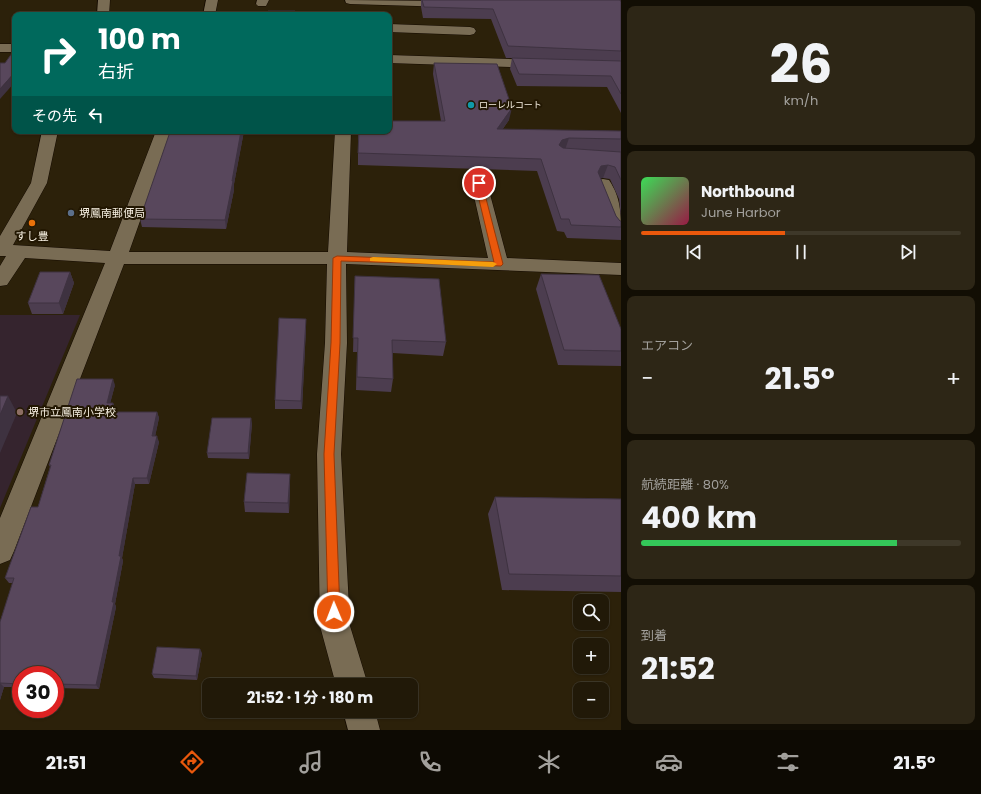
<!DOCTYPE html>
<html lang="ja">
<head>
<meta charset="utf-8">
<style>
	:root { --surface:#211908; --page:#2d2616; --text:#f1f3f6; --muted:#a2a09c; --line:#3e3829; --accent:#ea580c }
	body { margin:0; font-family:Poppins,"Noto Sans JP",sans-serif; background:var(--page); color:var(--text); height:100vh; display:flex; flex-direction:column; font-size:15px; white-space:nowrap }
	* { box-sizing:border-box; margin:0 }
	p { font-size:13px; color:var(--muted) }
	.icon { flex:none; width:22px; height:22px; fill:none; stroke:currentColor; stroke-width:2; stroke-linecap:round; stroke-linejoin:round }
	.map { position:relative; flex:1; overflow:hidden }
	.sheet { display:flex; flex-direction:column; gap:6px; padding:6px; background:#120e04; width:360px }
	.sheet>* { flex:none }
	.hud { position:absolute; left:12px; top:12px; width:380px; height:122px; border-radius:8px; box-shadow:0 1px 3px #0004,0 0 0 1px var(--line); background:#00695c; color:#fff; overflow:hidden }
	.controls { position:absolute; left:573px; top:594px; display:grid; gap:8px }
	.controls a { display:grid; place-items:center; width:36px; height:36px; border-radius:8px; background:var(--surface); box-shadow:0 1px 3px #0004,0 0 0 1px var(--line); font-size:20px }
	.speed { position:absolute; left:12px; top:666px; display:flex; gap:8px; font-size:20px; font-weight:700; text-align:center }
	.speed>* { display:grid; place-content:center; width:52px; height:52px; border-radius:50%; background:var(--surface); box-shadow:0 1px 3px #0004,0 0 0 1px var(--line); line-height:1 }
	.speed .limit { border:6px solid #d22; background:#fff; color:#111 }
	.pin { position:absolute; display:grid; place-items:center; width:34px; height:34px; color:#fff; margin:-17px; border:2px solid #fff; border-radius:50%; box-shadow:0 1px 4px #0007 }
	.me { position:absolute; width:44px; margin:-22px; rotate:359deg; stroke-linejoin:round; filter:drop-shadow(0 0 3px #0008) }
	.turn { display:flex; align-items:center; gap:14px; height:84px; padding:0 20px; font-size:18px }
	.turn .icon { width:52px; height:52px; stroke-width:2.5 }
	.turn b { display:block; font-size:28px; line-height:34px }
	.then { display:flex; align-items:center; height:38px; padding:0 20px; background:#0003; gap:8px; font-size:15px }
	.big { font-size:30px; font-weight:700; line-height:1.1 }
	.sheet .tile { flex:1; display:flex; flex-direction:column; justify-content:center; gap:6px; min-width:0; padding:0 14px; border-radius:8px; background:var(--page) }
	.sheet .dial { align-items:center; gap:0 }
	.dial b { font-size:52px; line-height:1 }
	.song { display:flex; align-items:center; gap:12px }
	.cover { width:48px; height:48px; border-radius:6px; background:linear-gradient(135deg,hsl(130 70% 55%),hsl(340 70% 35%)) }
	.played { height:4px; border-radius:2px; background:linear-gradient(90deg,var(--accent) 45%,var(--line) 45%) }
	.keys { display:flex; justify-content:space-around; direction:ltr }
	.heat { display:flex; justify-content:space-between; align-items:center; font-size:22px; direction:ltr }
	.charge { height:6px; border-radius:3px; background:linear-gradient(90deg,#34c759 80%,var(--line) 0) }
	.trip { position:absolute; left:202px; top:678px; width:216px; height:40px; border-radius:8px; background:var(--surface); box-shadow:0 1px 3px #0004,0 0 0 1px var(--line); font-weight:700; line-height:40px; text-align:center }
	.tabs { display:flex; height:64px; justify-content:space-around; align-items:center; background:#0d0a03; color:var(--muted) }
	.tabs .icon { width:28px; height:28px }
	.tabs .active { color:var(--accent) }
	.tabs b { font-size:18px; color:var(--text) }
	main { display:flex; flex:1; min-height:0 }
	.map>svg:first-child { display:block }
	.education { fill:#35242e }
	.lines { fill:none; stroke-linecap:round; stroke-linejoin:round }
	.minor-casing { stroke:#140a00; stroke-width:1 }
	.minor { fill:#796c54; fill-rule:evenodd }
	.wall { fill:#4c3d4f }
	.shaded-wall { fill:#3e3240 }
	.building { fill:#58475c; stroke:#3e3240 }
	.route { fill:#ea580c; stroke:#983908 }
	.slow { fill:#f59e0b }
	.culture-dot { fill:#0f9aa8; stroke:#221702; stroke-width:1.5 }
	.service-dot { fill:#5c6f8a; stroke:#221702; stroke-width:1.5 }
	.food-dot { fill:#e8710a; stroke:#221702; stroke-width:1.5 }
	.education-dot { fill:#8d6e63; stroke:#221702; stroke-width:1.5 }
	.labels { text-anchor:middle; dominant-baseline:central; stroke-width:4; stroke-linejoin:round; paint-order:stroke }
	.far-poi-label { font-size:9px; fill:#f7f0e2; stroke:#221702; text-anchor:start }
	.poi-label { font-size:11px; fill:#f7f0e2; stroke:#221702; text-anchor:start }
</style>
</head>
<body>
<main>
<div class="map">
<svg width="621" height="730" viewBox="0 0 621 730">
	<rect width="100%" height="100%" fill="#2c210a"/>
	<path class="education" d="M 0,315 L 80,315 L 0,508 Z"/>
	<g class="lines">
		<defs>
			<path id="minor" d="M 98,0 L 110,0 L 109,15 L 97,15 Z
				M 206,0 L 218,0 L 215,15 L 203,15 Z
				M 257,0 L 269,0 L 266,6 L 258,6 L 256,4 Z
				M 345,0 L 450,1 L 454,2 L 456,4 L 454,6 L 450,7 L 350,4 L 346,3 Z
				M 389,24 L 470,27 L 474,28 L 476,31 L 474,34 L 470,35 L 389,32 Z
				M 0,44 L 15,44 L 15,52 L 0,52 Z
				M 389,55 L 540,60 L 545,61 L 547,64 L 545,67 L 540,68 L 389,63 Z
				M 42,131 L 58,131 L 47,183 L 13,245 L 110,251 L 156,131 L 172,131 L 129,252 L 328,252 L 335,131 L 351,131 L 347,252 L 488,258 L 471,183 L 473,179 L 479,178 L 485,179 L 487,183 L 507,258 L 621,263 L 621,275 L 346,264 L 347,343 L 341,454 L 350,626 L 368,685 L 336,685 L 320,626 L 317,454 L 325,343 L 327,264 L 124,264 L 14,551 L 10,560 L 0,564 L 0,518 L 105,263 L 25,258 L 7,285 L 0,286 L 0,266 L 6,256 L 0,256 L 0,236 L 31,183 Z
				M 603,179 L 609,180 C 621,198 621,213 621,234 L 615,232 L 612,228 L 595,184 L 597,180 Z
				M 343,711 L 375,711 L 380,730 L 348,730 Z"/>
		</defs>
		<use href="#minor" class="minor-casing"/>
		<use href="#minor" class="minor"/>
	</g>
	<path class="wall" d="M 421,0 L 620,0 L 621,2 L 621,113 L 607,87 L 517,86 L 510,69 L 512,58 L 506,58 L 491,19 L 423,18 L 421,7 Z
		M 434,63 L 509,120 L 502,130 L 621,131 L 621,152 L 598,151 L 621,152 L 621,217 L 619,199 L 610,179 L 603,178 L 600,178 L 616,216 L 620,221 L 621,221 L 621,240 L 567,238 L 564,232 L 557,231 L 537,171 L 358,165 L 358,131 L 389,131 L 441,121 L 433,74 Z
		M 244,131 L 234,184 L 234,190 L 226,229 L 142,227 L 140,219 L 214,132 Z
		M 70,272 L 74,283 L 63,314 L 32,314 L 28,303 Z
		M 541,274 L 621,329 L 621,366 L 558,365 L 536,289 Z
		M 355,276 L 446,342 L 443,356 L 393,353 L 393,379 L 391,392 L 356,390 L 357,352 L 353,352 Z
		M 306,319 L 306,327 L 302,409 L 275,409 L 275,400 Z
		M 115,385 L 110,403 L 113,403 L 115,408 L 114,412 L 157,412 L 159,418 L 155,436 L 159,442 L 149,484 L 135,484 L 122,558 L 123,561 L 115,604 L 116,607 L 99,689 L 55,688 L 55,675 L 21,675 L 21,687 L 4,687 L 0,700 L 0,622 L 13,583 L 9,583 L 5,578 L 38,507 L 50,467 L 49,465 Z
		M 252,423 L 249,459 L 208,458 L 207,453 Z
		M 290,484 L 289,513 L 245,512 L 244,502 Z
		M 495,497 L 621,499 L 621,592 L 502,590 L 488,514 Z
		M 202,653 L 197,680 L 154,678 L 152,674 Z"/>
	<path class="shaded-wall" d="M 15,72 L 15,82 L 0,99 L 0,89 Z
		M 512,108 L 509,120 L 494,141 L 497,129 Z
		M 241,131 L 244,131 L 234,184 L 234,190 L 226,229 L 225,220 L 232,181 Z
		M 569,138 L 565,150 L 559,152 L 559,145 L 562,140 Z
		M 608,165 L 603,178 L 597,179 L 598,172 L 601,166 Z
		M 70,272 L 74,283 L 63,314 L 59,303 Z
		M 306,319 L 306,327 L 302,409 L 301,401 Z
		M 113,379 L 115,385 L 109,408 L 107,403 Z
		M 8,396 L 17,413 L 0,453 L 0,415 Z
		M 113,403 L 115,408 L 113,418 L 111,412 Z
		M 157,412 L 159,418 L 154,442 L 152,436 Z
		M 251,418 L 252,423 L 249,459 L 248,453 Z
		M 157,436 L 159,442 L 149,484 L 147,478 Z
		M 290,474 L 290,484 L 289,513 L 288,503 Z
		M 133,478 L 135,484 L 122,558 L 123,561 L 115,604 L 116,607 L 99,689 L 96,685 L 112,602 L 119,556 Z
		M 200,649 L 202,653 L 197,680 L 196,676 Z
		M 0,683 L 4,687 L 0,700 Z"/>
	<path class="building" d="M 422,0 L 620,0 L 621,2 L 621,51 L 508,46 L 493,9 L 424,7 Z
		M 268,11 L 295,11 L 295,15 L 268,15 Z
		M 15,49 L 15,72 L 0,89 L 0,63 L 5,63 Z
		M 512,58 L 621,61 L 621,94 L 611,76 L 519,74 Z
		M 434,63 L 497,64 L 512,108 L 497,129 L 621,131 L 621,139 L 569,138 L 562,140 L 559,145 L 563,148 L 621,152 L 621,180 L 615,167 L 608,165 L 601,166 L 598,172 L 616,216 L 620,221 L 621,221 L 621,227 L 571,225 L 569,219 L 561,219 L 541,159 L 358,153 L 359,131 L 389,131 L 389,121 L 445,121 Z
		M 214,131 L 241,131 L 232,181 L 233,181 L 225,220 L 140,219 L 170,132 L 214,132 Z
		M 40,272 L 70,272 L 59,303 L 28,303 Z
		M 541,274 L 599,275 L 621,329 L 621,351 L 564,350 Z
		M 355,276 L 439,279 L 446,342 L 392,340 L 393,379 L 357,377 L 358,338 L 353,338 Z
		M 279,318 L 306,319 L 301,401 L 275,400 Z
		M 77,379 L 113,379 L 107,403 L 113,403 L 111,412 L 157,412 L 152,436 L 157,436 L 147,478 L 133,478 L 119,556 L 121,556 L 112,602 L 114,602 L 96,685 L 55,684 L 55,675 L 21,675 L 21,684 L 0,683 L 0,622 L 14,578 L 5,578 L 31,507 L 38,507 L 51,465 L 49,465 Z
		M 0,396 L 8,396 L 0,415 Z
		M 212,418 L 251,418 L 248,453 L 207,453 Z
		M 247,473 L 290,474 L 288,503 L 244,502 Z
		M 495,497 L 621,499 L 621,576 L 509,574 Z
		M 157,647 L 200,649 L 196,676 L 152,674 Z"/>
	<path class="route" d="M 479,181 L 482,183 L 503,264 L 501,266 L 341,261 L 340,343 L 334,454 L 340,612 L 338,616 L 334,618 L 330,616 L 328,612 L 324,454 L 331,343 L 333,258 L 337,256 L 494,262 L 475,183 Z"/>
	<path class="slow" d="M 373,257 L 493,262 L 497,264 L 493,267 L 370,261 L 370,258 Z"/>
	<circle class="culture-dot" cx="471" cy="105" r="4"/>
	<circle class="service-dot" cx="71" cy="213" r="4"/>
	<circle class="food-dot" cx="32" cy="223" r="4"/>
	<circle class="education-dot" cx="20" cy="412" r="4"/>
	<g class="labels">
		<g class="far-poi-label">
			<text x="479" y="105">ローレルコート</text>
		</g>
		<g class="poi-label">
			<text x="79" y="213">堺鳳南郵便局</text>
			<text x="32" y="236" text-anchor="middle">すし豊</text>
			<text x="28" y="412">堺市立鳳南小学校</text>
		</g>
	</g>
</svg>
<div class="controls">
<a><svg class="icon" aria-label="search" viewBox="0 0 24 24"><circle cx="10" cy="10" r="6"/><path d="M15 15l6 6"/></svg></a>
<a>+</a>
<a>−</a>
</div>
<div class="speed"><div class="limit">30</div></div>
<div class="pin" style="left:479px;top:183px;background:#d93025"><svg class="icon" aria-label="arrive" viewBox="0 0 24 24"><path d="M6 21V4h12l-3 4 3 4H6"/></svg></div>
<svg class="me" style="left:334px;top:612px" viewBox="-20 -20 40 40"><circle r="17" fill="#ea580c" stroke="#fff" stroke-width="3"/><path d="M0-11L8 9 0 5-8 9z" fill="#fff"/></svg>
<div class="trip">21:52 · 1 分 · 180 m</div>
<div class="hud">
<div class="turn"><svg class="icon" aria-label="right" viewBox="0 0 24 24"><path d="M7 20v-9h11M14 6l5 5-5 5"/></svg><div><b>100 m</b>右折</div></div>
<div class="then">その先<svg class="icon" aria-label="left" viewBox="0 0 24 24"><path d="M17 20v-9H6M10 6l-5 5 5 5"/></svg></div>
</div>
</div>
<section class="sheet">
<div class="tile dial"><b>26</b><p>km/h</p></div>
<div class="tile">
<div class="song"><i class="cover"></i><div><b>Northbound</b><p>June Harbor</p></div></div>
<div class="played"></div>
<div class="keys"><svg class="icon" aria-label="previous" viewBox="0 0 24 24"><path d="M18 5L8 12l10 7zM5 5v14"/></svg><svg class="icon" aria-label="pause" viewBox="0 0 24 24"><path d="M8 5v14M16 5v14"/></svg><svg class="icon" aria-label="next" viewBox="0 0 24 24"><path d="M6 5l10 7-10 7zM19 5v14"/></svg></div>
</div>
<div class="tile"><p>エアコン</p>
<div class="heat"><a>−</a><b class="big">21.5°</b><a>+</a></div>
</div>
<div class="tile"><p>航続距離 · 80%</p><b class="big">400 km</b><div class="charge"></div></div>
<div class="tile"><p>到着</p><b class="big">21:52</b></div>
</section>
</main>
<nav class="tabs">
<b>21:51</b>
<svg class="icon active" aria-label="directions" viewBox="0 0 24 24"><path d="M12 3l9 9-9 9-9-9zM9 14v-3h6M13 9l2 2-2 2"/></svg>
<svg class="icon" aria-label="music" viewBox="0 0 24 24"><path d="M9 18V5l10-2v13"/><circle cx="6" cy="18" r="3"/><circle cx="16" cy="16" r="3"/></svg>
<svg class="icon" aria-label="phone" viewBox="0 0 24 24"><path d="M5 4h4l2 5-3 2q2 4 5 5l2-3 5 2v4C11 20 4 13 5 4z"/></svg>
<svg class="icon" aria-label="climate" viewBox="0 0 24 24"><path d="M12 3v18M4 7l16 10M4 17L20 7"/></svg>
<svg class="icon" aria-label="car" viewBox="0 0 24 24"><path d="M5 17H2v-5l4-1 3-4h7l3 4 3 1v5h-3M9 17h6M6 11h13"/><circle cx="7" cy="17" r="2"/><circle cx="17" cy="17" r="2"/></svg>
<svg class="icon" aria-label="filters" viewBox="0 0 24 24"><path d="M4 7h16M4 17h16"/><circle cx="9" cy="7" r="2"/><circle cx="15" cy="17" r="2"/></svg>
<b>21.5°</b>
</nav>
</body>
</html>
